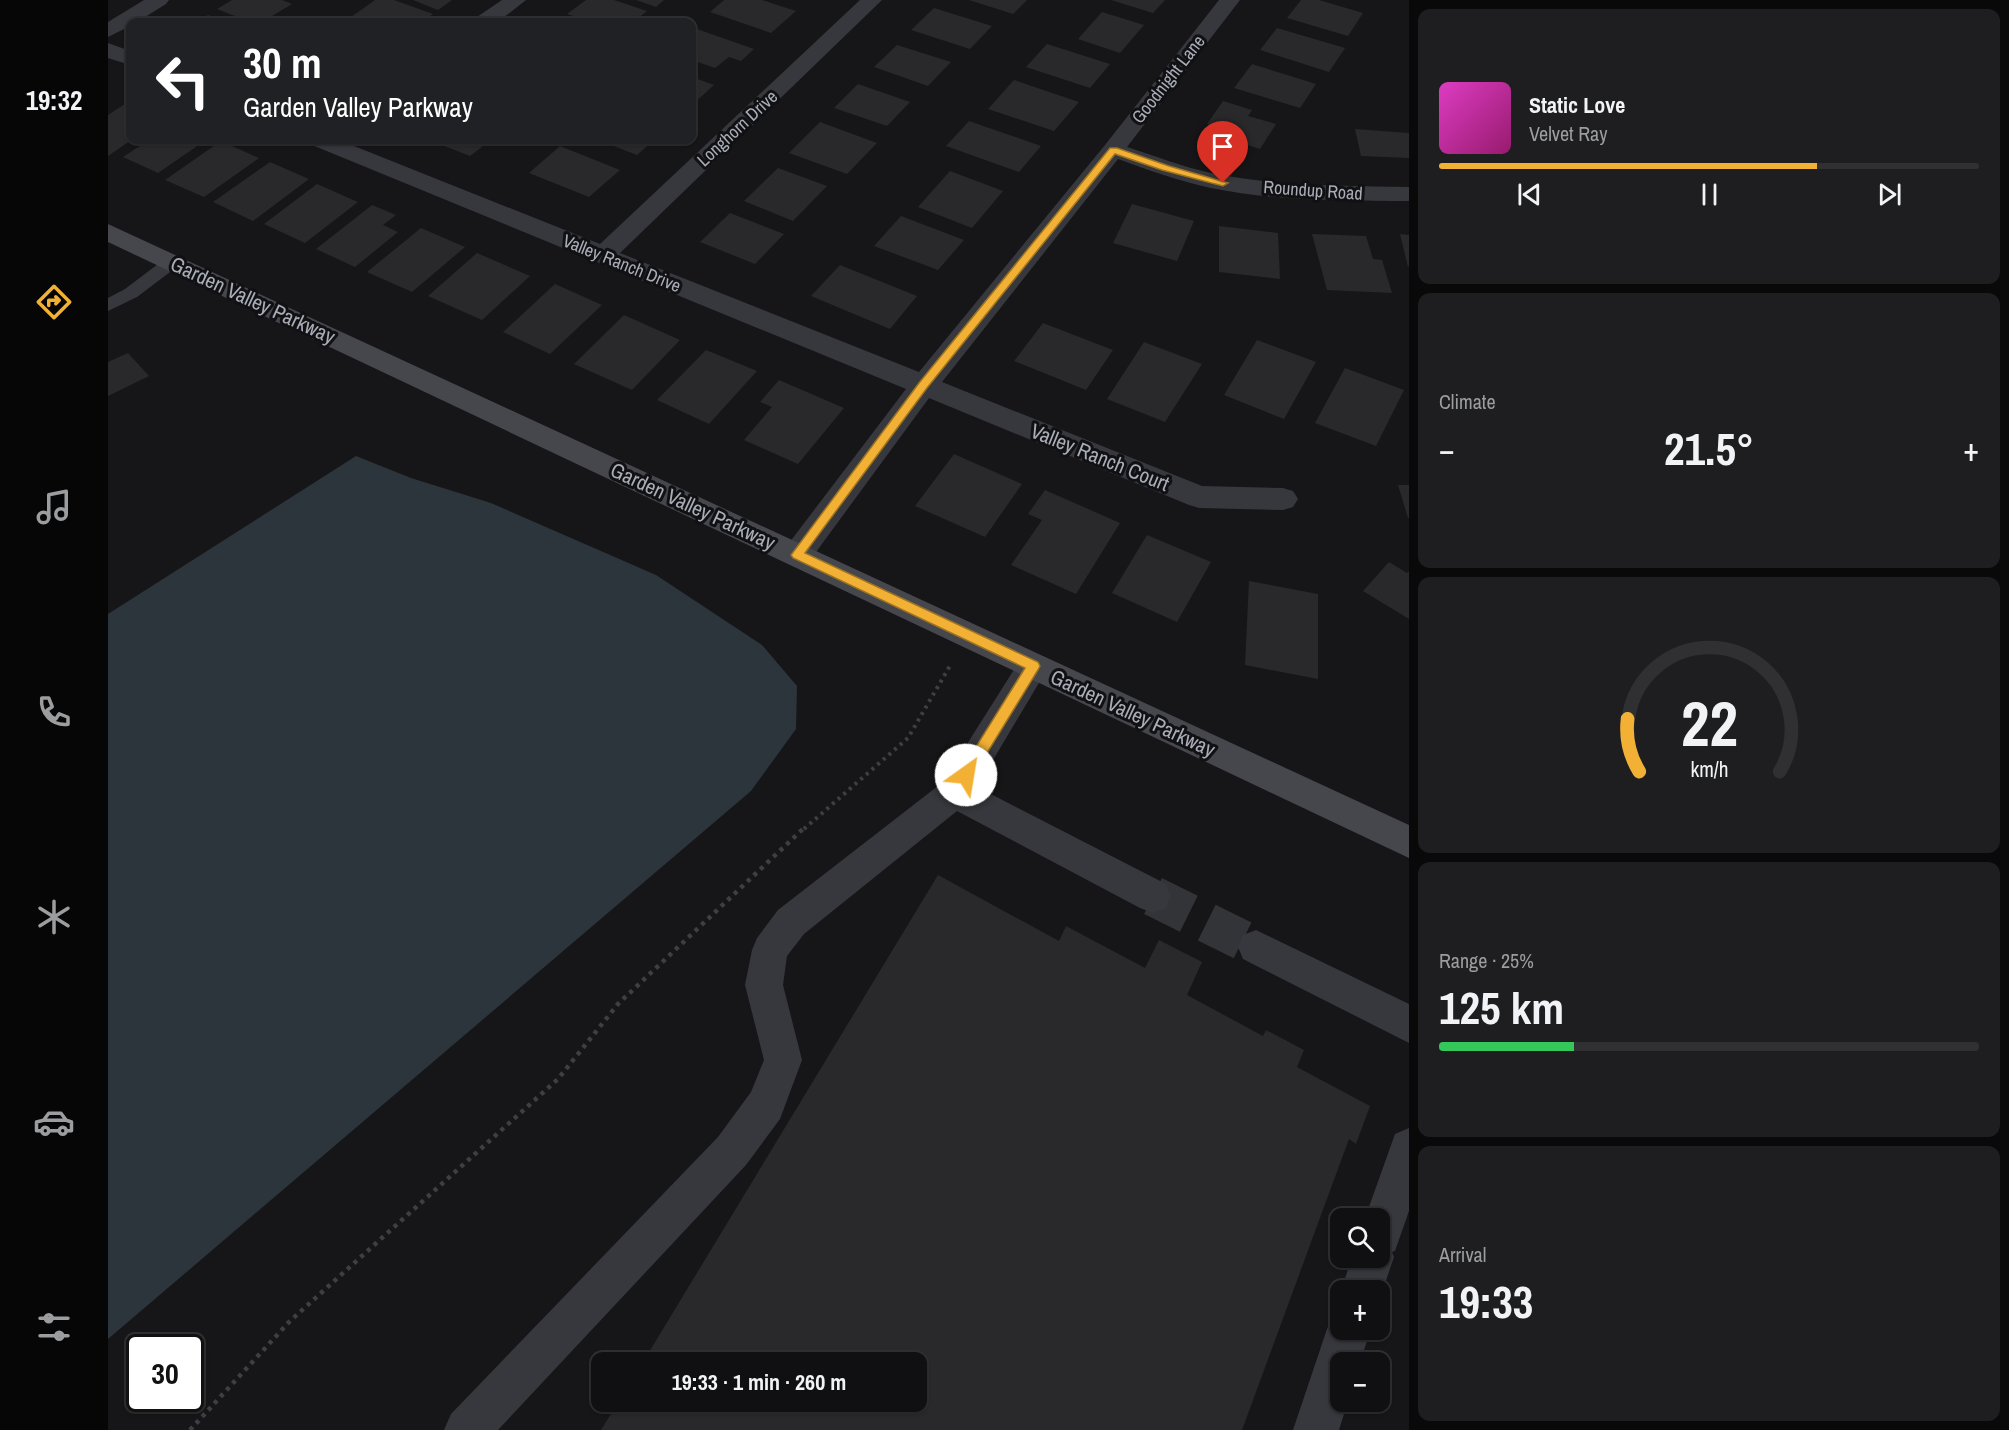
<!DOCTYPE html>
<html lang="en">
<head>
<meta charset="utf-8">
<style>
	:root { --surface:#101012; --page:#1e1e20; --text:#f1f3f6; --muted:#9c9d9f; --line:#303032; --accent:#f2b134 }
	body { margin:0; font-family:"Archivo Narrow",sans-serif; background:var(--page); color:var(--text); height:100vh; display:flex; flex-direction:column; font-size:22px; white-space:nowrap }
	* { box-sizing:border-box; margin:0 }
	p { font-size:20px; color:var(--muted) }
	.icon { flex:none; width:33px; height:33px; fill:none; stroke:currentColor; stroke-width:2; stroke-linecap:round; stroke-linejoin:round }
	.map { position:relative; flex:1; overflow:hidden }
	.side { display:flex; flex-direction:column; gap:9px; padding:9px; background:#09090a; width:600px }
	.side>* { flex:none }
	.guide { position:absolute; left:18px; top:18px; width:570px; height:126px; border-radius:12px; box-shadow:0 2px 4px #0004,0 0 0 2px var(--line); background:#202124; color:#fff; overflow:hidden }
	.tools { position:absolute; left:1222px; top:1208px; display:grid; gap:12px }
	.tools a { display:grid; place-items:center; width:60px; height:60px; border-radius:12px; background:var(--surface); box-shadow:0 2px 4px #0004,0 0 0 2px var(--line); font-size:30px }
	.speed { position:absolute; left:18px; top:1334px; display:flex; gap:12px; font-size:30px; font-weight:700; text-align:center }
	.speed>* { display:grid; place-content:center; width:78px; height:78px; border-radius:50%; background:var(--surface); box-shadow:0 2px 4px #0004,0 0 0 2px var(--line); line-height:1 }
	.speed .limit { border:3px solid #111; border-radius:9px; background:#fff; color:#111 }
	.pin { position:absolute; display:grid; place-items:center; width:51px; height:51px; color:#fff; margin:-62px -26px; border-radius:50% 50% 50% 0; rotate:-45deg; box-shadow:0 0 6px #0007 }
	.pin .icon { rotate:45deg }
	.me { position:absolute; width:66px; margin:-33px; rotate:32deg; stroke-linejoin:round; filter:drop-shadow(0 0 4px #0008) }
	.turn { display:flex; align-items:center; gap:21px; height:126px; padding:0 18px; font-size:27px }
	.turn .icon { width:78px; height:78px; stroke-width:2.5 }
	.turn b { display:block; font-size:42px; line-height:51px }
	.big { font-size:45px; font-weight:700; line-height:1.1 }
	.side .tile { flex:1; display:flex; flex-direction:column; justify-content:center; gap:9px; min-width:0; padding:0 21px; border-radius:12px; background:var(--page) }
	.side .dial { align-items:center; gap:0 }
	.dial svg { height:156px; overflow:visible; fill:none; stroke:var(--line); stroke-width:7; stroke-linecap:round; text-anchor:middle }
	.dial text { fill:var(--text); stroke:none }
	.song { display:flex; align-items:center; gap:18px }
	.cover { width:72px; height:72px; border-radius:9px; background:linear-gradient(135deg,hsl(310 70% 55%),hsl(320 70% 35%)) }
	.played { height:6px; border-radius:3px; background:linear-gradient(90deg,var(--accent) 70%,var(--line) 70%) }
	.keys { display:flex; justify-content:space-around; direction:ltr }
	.heat { display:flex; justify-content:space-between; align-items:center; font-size:33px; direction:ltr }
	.charge { height:9px; border-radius:4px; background:linear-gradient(90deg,#34c759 25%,var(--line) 0) }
	.trip { position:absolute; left:483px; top:1352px; width:336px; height:60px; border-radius:12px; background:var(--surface); box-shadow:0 2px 4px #0004,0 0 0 2px var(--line); font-weight:700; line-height:60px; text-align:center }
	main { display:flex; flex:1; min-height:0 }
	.tab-bar { display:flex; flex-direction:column; width:108px; justify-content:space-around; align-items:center; background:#060607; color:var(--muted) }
	.tab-bar .icon { width:42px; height:42px }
	.tab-bar .current { color:var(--accent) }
	.tab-bar b { font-size:27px; color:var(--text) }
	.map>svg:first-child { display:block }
	.water { fill:#2c353c }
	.building { fill:#29292c }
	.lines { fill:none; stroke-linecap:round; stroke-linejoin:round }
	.street-tunnel { stroke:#333438; stroke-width:40; stroke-dasharray:40 20; stroke-linecap:butt }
	.path-far1 { stroke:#3d3f44; stroke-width:4; stroke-dasharray:3 4.5; stroke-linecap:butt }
	.path { stroke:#3d3f44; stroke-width:4.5; stroke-dasharray:4 5; stroke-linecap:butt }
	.lane { fill:#37383d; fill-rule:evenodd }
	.street { fill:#37383d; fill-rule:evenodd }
	.secondary { fill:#45474d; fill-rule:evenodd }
	.route { fill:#f2b134; stroke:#9d7322; stroke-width:1.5 }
	.labels { text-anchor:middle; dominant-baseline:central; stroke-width:6; stroke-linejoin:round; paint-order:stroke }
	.far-street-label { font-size:18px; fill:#a8adb8; stroke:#111113 }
	.street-label { font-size:21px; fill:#a8adb8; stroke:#111113 }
</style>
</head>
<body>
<main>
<nav class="tab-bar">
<b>19:32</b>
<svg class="icon current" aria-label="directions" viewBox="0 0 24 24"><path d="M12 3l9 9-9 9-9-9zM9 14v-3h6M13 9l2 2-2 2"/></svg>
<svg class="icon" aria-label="music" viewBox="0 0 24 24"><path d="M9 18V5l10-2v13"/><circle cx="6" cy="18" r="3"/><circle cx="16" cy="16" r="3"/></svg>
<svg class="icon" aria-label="phone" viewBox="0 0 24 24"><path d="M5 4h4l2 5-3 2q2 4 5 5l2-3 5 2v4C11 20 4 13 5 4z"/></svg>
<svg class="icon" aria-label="climate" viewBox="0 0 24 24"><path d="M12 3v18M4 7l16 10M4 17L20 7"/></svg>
<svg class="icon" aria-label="car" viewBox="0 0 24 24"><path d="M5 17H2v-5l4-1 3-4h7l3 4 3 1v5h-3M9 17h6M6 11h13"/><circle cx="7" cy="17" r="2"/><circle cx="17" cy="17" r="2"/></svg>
<svg class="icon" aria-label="filters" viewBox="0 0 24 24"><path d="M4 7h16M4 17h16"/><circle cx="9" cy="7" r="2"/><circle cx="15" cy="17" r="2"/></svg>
</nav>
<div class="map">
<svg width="1301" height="1430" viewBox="0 0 1301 1430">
	<rect width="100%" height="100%" fill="#161618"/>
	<path class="water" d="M 248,456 L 303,478 L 383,503 L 548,575 L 654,645 L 689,686 L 688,729 L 643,791 L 0,1339 L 0,614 Z"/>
	<path class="building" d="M 124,0 L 174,0 L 184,4 L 154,22 L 142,22 L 109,9 Z
		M 267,0 L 286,0 L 325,14 L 314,22 L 258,22 L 243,17 Z
		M 305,0 L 344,0 L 330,10 Z
		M 478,0 L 506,0 L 539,11 L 525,22 L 483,22 L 459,14 Z
		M 528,0 L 556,0 L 548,7 Z
		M 616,0 L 654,0 L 688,11 L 663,33 L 602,12 Z
		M 861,0 L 919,0 L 905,14 Z
		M 1003,0 L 1057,0 L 1045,13 Z
		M 1193,0 L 1211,0 L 1255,13 L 1240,36 L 1179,18 Z
		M 826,8 L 884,26 L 862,49 L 803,30 Z
		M 994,12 L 1036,25 L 1012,53 L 970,39 Z
		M 100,15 L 119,22 L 87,22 Z
		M 1169,28 L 1237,48 L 1221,72 L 1152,50 Z
		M 589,29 L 646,49 L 633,61 L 621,57 L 607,68 L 584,60 L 584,34 Z
		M 939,44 L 1002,64 L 982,88 L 918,67 Z
		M 789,45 L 843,62 L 820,86 L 766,67 Z
		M 1144,64 L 1208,84 L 1192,108 L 1126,88 Z
		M 584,77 L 606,85 L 584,105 Z
		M 906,80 L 971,102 L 946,131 L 880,109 Z
		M 750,84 L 802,102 L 779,126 L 726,108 Z
		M 1115,101 L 1144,110 L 1140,116 L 1168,124 L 1152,149 L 1111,136 L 1115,129 L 1099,124 Z
		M 20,102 L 22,103 L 22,141 L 0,156 L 0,115 Z
		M 861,121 L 933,146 L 911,172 L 838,146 Z
		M 712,122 L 769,143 L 739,174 L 681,153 Z
		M 1247,129 L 1301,133 L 1301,158 L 1253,156 Z
		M 41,140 L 98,140 L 50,173 L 15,157 Z
		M 321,140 L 383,140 L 362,156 Z
		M 490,140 L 546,140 L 529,155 Z
		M 113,141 L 151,158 L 96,197 L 57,180 Z
		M 452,146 L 512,170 L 481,197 L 421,173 Z
		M 162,162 L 201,179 L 145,221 L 105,202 Z
		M 670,168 L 719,186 L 685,221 L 636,201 Z
		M 842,171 L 895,191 L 864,228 L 810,207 Z
		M 209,184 L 250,202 L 197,243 L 156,224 Z
		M 1024,204 L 1086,221 L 1069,261 L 1005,243 Z
		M 264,205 L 288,215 L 275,225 L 290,232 L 247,267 L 208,249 Z
		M 622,213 L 676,234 L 647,264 L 592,242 Z
		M 793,216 L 856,240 L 830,270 L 766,246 Z
		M 1111,226 L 1170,233 L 1172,279 L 1111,272 Z
		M 313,228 L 357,247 L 304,292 L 259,272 Z
		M 1204,234 L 1258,236 L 1265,259 L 1274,260 L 1284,293 L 1219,290 Z
		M 1292,234 L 1301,235 L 1301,266 L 1300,267 Z
		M 369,253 L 422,276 L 374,320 L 320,296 Z
		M 732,265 L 809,296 L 782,329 L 703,296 Z
		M 447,284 L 494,305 L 442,354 L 395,332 Z
		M 516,315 L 572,340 L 524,390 L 466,364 Z
		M 935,323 L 1005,350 L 978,390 L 906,361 Z
		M 1149,340 L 1208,362 L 1176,419 L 1116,395 Z
		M 1036,342 L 1094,364 L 1057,422 L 999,399 Z
		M 598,350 L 649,371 L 601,424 L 549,400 Z
		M 20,353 L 41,376 L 0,396 L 0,362 Z
		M 1237,368 L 1296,390 L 1268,446 L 1207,423 Z
		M 671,380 L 736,408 L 690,464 L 636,440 L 664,407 L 652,402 Z
		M 846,454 L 914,484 L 877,537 L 807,506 Z
		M 1290,485 L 1301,485 L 1301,518 L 1300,518 Z
		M 937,490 L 1012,523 L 968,594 L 903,565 L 934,520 L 920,514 Z
		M 1039,535 L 1103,562 L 1069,622 L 1004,593 Z
		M 1281,562 L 1299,573 L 1301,571 L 1301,619 L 1255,591 Z
		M 1141,581 L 1210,594 L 1210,679 L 1137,665 Z
		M 830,875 L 951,941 L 958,926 L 1037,968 L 1051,940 L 1094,962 L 1079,995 L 1155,1036 L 1158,1030 L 1196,1050 L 1189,1067 L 1262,1106 L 1248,1144 L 1241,1139 L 1134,1430 L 493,1430 L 511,1401 L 808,1401 L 808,1362 L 535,1362 Z"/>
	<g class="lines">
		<path class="street-tunnel" d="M 1045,896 L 1148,947"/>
		<path class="path-far1" d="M 696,829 L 800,738 L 843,664"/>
		<path class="path" d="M 82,1430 L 182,1321 L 450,1079 L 510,1004 L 697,827"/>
		<path class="lane" d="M 64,256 L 70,258 L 73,262 L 70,266 L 29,297 L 0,311 L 0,298 L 17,289 L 58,258 Z"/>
		<path class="street" d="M 36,0 L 61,0 L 58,4 L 29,22 L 22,22 L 22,26 L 0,37 L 0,22 Z
			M 394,0 L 418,0 L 390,22 L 367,22 L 369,17 Z
			M 752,0 L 774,0 L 512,253 L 811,372 L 997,145 L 1111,0 L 1132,0 L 1019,147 C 1047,156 1075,167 1103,173 C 1168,186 1235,186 1301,187 L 1301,201 C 1235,201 1167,201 1103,188 C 1071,181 1040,170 1010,159 L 834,382 L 1094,486 L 1175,488 L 1185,491 L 1190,499 L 1185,507 L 1175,510 L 1091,508 L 1081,505 L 821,398 L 700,563 L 689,567 L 678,563 L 674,555 L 678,547 L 798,389 L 204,145 L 200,140 L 231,140 L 492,244 Z
			M 0,43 L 22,51 L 22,65 L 0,58 Z
			M 925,653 L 936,657 L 941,666 L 869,787 L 1058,884 L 1063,896 L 1058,908 L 1045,913 L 1032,908 L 849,811 L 696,934 L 679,956 L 675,985 L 694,1060 L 672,1119 L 638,1165 L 390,1430 L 336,1430 L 343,1414 L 610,1137 L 643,1092 L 656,1060 L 637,985 L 644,950 L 649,938 L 670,910 L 835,782 L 914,657 Z
			M 1148,930 L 1301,1004 L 1301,1043 L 1135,959 L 1130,947 L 1135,935 Z
			M 1301,1128 L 1301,1211 L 1287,1251 L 1284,1252 L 1286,1257 L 1272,1298 L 1272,1290 L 1233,1291 L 1244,1257 L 1272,1257 L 1272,1218 L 1257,1218 L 1287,1134 Z
			M 1233,1311 L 1233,1329 L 1263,1329 L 1252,1362 L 1233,1362 L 1233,1401 L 1240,1401 L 1231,1430 L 1185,1430 L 1219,1329 L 1226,1314 Z"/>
		<path class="secondary" d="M 0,224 L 1301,825 L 1301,858 L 0,242 Z"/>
	</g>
	<path class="route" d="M 1002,148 L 1009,148 L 1061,166 L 1120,183 L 1115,186 L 1054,170 L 1007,154 L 819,388 L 697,553 L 930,662 L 932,666 L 930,670 L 863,779 L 853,779 L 851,775 L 853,771 L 917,668 L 685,558 L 683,555 L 811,383 Z"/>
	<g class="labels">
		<g class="far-street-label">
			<text transform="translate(1060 79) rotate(-52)">Goodnight Lane</text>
			<text transform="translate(629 128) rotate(-43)">Longhorn Drive</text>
			<text transform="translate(1205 190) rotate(4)">Roundup Road</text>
			<text transform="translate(514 263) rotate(22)">Valley Ranch Drive</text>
		</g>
		<g class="street-label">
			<text transform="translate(145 300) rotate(25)">Garden Valley Parkway</text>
			<text transform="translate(992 457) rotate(22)">Valley Ranch Court</text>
			<text transform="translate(585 506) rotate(25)">Garden Valley Parkway</text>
			<text transform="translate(1025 713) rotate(25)">Garden Valley Parkway</text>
		</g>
	</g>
</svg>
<div class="tools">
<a><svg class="icon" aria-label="search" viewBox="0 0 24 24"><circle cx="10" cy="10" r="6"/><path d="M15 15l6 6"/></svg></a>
<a>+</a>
<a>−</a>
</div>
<div class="speed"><div class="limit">30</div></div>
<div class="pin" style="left:1115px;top:183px;background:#d93025"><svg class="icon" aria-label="arrive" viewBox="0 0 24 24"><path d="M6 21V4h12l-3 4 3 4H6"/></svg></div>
<svg class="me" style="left:858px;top:775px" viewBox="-20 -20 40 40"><circle r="19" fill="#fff"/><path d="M0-13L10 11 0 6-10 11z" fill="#f2b134"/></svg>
<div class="trip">19:33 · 1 min · 260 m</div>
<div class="guide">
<div class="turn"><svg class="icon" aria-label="left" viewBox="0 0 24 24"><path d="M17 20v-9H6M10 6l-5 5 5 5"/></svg><div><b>30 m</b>Garden Valley Parkway</div></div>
</div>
</div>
<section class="side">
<div class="tile">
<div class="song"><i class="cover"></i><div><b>Static Love</b><p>Velvet Ray</p></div></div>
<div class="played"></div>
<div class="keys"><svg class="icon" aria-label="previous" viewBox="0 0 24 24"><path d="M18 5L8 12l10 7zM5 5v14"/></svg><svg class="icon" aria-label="pause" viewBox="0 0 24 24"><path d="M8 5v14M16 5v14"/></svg><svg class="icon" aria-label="next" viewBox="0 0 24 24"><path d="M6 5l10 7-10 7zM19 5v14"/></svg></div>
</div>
<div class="tile"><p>Climate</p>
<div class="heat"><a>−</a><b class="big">21.5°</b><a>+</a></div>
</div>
<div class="tile dial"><svg viewBox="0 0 100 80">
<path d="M14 69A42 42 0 1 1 86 69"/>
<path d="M14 69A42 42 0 0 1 8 42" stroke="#f2b134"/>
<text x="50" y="56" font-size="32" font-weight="700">22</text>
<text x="50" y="72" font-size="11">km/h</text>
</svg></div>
<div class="tile"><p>Range · 25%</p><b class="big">125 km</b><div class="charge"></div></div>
<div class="tile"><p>Arrival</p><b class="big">19:33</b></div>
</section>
</main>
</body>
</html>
